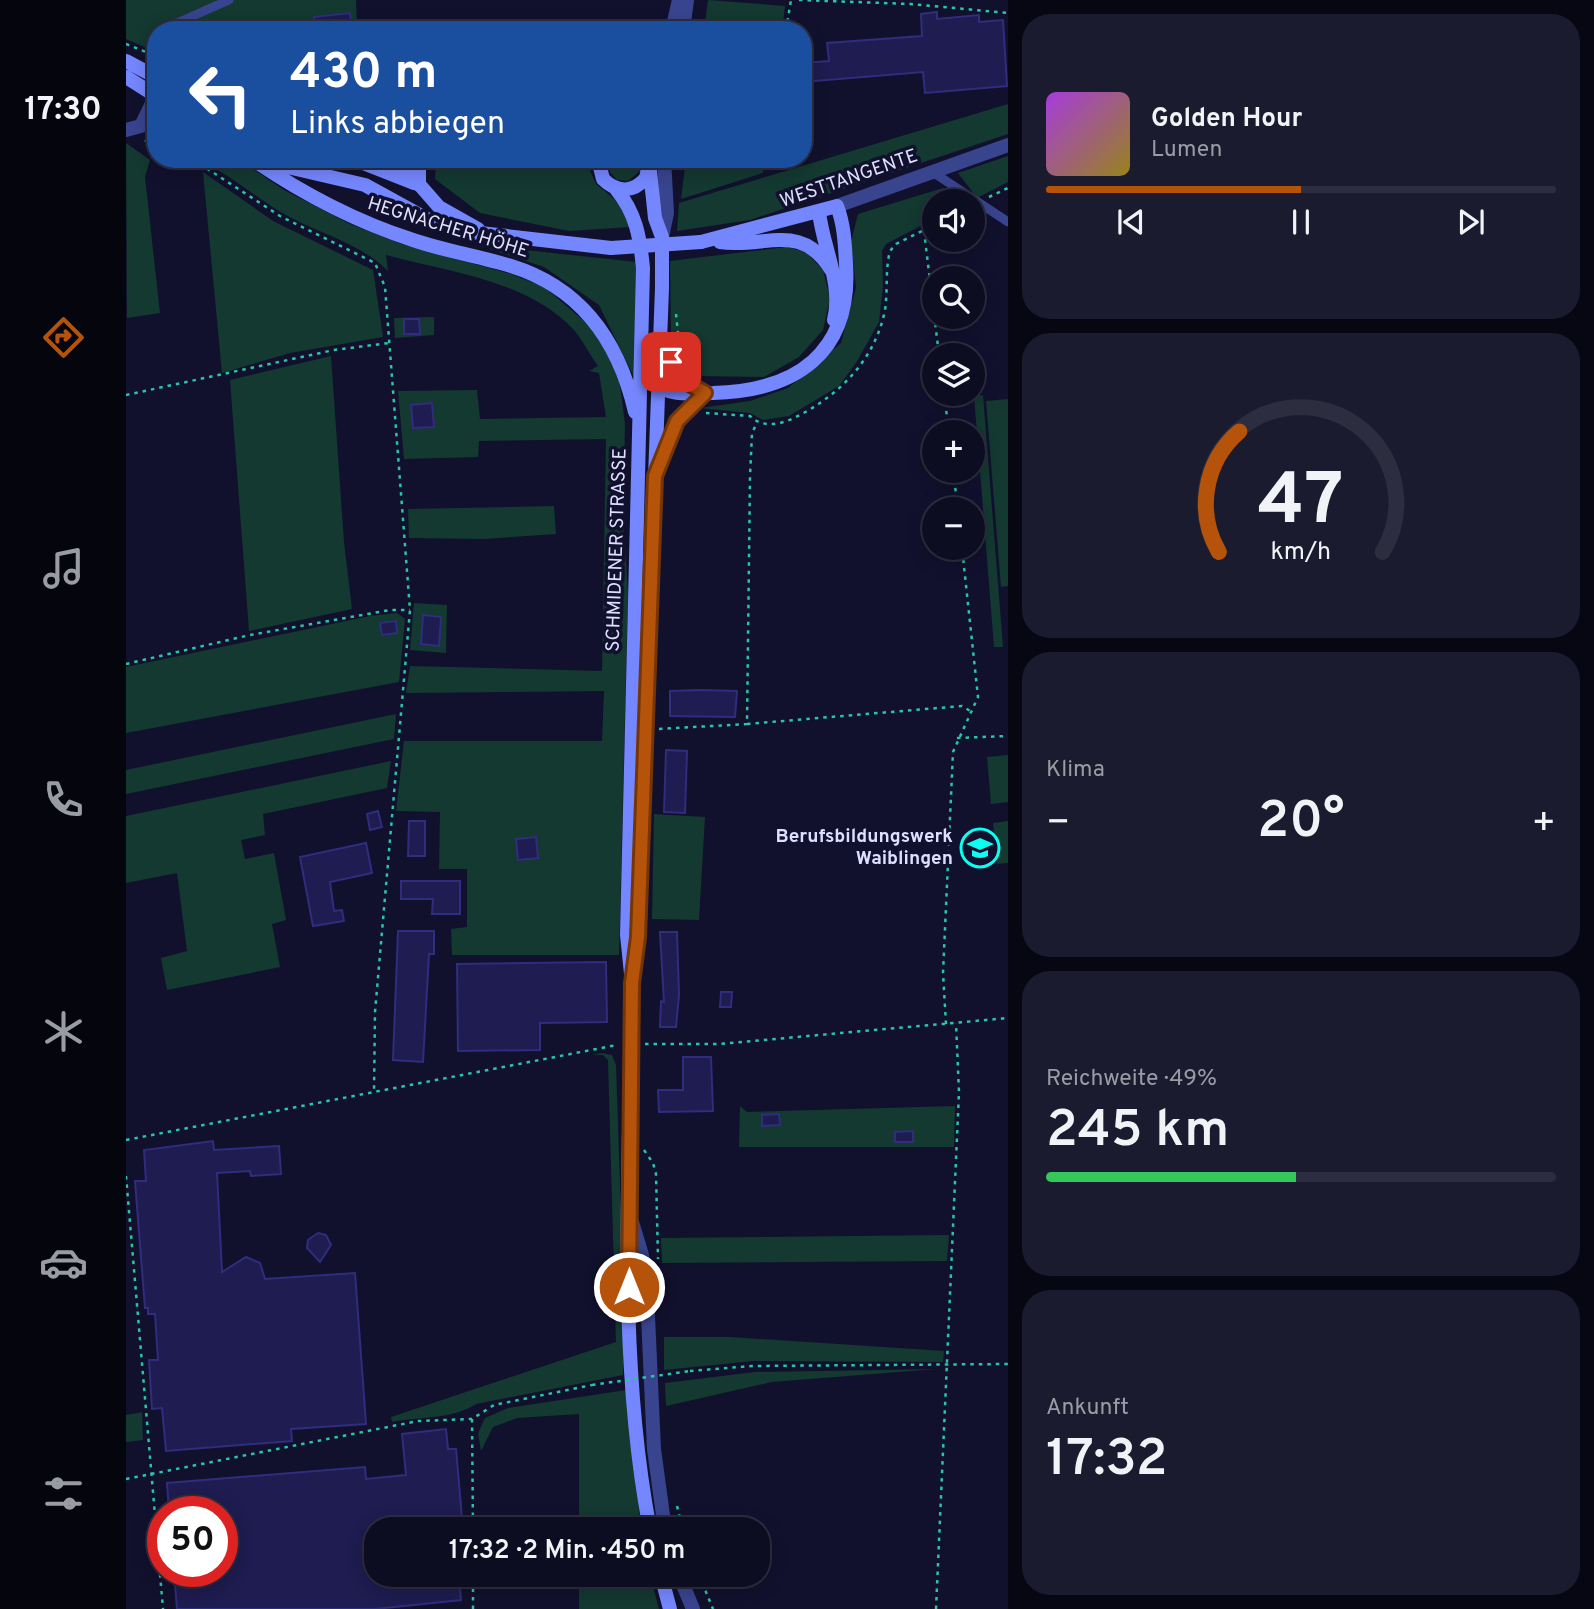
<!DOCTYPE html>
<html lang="de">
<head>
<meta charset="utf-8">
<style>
	:root { --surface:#0d0d22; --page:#1b1b2f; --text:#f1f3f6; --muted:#9a9ca5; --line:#2d2d40; --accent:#b45309 }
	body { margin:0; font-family:Overpass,sans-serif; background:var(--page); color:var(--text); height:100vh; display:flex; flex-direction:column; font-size:26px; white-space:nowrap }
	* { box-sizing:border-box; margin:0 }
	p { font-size:23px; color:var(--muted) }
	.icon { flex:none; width:38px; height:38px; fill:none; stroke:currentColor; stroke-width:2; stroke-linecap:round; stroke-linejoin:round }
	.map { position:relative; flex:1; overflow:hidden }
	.sheet { display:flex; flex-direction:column; gap:14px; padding:14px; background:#070713; width:586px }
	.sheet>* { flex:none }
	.guide { position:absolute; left:21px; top:21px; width:665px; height:147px; border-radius:28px; box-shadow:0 4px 18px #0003,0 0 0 2px var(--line); background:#1a4fa0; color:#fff; overflow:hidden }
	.tools { position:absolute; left:796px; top:189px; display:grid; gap:14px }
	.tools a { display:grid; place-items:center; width:63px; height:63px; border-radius:50%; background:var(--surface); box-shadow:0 4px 18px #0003,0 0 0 2px var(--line); font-size:35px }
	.speed { position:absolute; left:21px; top:1496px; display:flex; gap:14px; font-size:35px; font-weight:700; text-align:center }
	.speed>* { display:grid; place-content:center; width:91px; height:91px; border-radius:50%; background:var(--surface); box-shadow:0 4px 18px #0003,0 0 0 2px var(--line); line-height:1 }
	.speed .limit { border:10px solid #d22; background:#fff; color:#111 }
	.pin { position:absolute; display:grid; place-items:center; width:60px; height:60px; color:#fff; margin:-30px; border-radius:14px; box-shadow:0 4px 10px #0006 }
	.me { position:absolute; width:77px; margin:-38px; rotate:0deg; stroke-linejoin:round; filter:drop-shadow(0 0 5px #0008) }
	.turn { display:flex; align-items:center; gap:24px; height:147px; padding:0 28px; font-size:32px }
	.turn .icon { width:91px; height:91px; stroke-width:2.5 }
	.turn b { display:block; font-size:49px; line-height:60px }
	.big { font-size:52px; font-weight:600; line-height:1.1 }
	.sheet .tile { flex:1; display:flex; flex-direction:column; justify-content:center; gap:10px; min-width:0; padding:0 24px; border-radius:28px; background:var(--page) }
	.sheet .dial { align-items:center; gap:0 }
	.dial svg { height:182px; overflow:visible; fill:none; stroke:var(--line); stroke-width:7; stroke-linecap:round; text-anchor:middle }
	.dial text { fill:var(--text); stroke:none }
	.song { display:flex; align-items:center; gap:21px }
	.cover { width:84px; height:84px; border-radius:10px; background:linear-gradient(135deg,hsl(280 70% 55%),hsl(50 70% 35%)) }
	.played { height:7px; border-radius:4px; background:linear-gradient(90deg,var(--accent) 50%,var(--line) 50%) }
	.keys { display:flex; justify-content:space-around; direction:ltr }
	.heat { display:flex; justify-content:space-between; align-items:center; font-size:38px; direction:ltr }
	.charge { height:10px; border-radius:5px; background:linear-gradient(90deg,#34c759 49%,var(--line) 0) }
	.trip { position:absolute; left:238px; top:1517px; width:406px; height:70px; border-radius:28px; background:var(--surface); box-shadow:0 4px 18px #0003,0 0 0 2px var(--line); font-weight:600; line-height:70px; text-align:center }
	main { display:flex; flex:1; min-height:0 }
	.menu { display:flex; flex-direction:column; width:126px; justify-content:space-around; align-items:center; background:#05050e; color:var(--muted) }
	.menu .icon { width:49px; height:49px }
	.menu .active { color:var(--accent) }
	.menu b { font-size:32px; color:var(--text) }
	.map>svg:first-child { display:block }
	.green { fill:#133931 }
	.building { fill:#1e1c50; stroke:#302c7e; stroke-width:2 }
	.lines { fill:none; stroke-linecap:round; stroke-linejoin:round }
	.path { stroke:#2ac6a4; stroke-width:2.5; stroke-dasharray:3.5 5; stroke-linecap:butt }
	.service { stroke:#39448f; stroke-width:9 }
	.minor { stroke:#39448f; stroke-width:14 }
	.tertiary { stroke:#39448f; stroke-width:14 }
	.secondary { stroke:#7587ff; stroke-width:14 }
	.path-bridge { stroke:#2ac6a4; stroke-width:2.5; stroke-dasharray:3.5 5; stroke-linecap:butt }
	.secondary-bridge { stroke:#7587ff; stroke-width:14 }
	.route-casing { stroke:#753606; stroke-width:18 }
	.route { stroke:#b45309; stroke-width:12 }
	.labels { text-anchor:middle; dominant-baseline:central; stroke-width:7; stroke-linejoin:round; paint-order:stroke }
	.street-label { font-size:19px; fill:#dedfff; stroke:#11112e }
	.poi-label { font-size:19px; font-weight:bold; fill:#dedfff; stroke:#11112e; text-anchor:end }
</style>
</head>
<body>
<main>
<nav class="menu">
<b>17:30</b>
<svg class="icon active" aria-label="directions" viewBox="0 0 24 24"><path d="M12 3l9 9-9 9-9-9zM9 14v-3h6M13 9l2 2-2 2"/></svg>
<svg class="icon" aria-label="music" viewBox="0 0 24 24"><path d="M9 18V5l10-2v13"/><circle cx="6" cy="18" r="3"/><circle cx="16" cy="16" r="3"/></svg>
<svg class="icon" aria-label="phone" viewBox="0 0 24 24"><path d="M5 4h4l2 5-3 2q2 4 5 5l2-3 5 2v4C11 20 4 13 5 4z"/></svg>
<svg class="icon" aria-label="climate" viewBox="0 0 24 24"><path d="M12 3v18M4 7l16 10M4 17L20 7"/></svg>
<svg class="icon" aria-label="car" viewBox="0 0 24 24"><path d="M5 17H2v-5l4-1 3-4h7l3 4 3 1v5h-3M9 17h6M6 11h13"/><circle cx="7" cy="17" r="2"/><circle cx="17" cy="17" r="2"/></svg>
<svg class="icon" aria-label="filters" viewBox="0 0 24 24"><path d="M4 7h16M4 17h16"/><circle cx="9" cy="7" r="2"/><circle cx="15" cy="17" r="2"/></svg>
</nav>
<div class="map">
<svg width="882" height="1609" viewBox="0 0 882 1609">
	<rect width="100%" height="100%" fill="#11112e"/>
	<path class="green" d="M 0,0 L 230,0 L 231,30 L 30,30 L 30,52 L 0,39 Z
		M 582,0 L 659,6 L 656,30 L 578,30 Z
		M 882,104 L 882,134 L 624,220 L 551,231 L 553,203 Z
		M 0,143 L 24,160 L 19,177 L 34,313 L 1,318 Z
		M 882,156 L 882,182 L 851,198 L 832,173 Z
		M 69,159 L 112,159 L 158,190 L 224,224 L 275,244 L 385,274 L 418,287 L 463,325 L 484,357 L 494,385 L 499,424 L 497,517 L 502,595 L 493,955 L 326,955 L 325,929 L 341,927 L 341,869 L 313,869 L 314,812 L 270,811 L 278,741 L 476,741 L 478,691 L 280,693 L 284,666 L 476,671 L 480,439 L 353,441 L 352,457 L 278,459 L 272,391 L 351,390 L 354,419 L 480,417 L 473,373 L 463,371 L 472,366 C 464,355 457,341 448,330 C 402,280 322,272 260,255 L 262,271 C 232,241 189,233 153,211 C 125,194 100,171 69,159 Z
		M 310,159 L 454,159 L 462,166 L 470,184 L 492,202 L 505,227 L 443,231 L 354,213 L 309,179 Z
		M 483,159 L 514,159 L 514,171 L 502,181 L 491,180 L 484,172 Z
		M 560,159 L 639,159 L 637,173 L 555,199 Z
		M 77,172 L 147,221 L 247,270 L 257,337 L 164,353 L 96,373 Z
		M 817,188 L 838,201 L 808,201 L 808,219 L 760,244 L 756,251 L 757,286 L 753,322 L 730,363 L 713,386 L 663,416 L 637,420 L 624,413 L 574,408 L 624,401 L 662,388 L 715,343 L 730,288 L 725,242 L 732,214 Z
		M 351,245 L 511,262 L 508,377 L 473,305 L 418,267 Z
		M 660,247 L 680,252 L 697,270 L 704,298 L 697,330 L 673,357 L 638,377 L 569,376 L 552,361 L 545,335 L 544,261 Z
		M 308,317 L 308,335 L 269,338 L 268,318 Z
		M 205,356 L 218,542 L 226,609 L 123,631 L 104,380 Z
		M 857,395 L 877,647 L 868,647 L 848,396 Z
		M 882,399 L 882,586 L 875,587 L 860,401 Z
		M 428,506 L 430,534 L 358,539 L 283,538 L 282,509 Z
		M 288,603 L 321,605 L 320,653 L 284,650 Z
		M 271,613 L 279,619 L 273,682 L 0,733 L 0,667 L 244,616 Z
		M 270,714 L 268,739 L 0,794 L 0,770 Z
		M 882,755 L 882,802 L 865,804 L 861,757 Z
		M 265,761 L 261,788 L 137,814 L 139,835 L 115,840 L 119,859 L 148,853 L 160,920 L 146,924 L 154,967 L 41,990 L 35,958 L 61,951 L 51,873 L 0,883 L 0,816 Z
		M 528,814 L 579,817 L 573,920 L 526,919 Z
		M 882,821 L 882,863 L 871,864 L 867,823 Z
		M 476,1053 L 486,1055 L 490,1065 L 498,1303 L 497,1375 L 350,1404 C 326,1420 294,1416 266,1422 L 265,1417 L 490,1342 L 482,1060 L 477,1055 L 466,1055 Z
		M 614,1106 L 621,1112 L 829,1106 L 828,1147 L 613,1147 Z
		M 823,1235 L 821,1261 L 536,1263 L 535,1238 Z
		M 538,1337 L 604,1337 L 818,1351 L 817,1362 L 627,1361 L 538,1370 Z
		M 810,1369 L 646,1382 L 540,1406 L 539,1383 L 629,1372 Z
		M 500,1390 L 515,1529 L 453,1529 L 453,1414 L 391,1418 L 367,1427 L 355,1451 L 352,1433 L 359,1418 L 382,1408 Z
		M 16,1412 L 17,1440 L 0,1442 L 0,1415 Z
		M 453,1575 L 524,1575 L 533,1609 L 453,1609 Z"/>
	<path class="building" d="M 811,12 L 811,19 L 853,15 L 853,22 L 877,20 L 881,86 L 799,93 L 797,72 L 677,82 L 677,63 L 703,61 L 701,43 L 796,36 L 795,14 Z
		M 224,13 L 226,30 L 189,30 L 188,17 Z
		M 278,319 L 293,319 L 294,334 L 278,334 Z
		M 306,403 L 308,427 L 287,428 L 285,405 Z
		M 297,615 L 315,617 L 313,646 L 295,644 Z
		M 270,621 L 271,633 L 256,635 L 254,623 Z
		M 574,690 L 611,691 L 609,717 L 544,716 L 544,691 Z
		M 540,750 L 561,751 L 559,813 L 538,812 Z
		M 252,811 L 256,827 L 244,830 L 241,814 Z
		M 283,821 L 299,821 L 299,856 L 282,856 Z
		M 863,836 L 866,862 L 852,864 L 848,838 Z
		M 410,837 L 412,858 L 392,860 L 390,839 Z
		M 240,843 L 246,873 L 204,882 L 208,911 L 216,910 L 218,921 L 187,926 L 174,857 Z
		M 275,881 L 334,881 L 334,914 L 306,914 L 307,899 L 275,899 Z
		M 272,931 L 308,931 L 308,954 L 303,954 L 297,1062 L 267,1060 Z
		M 534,932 L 551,932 L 553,995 L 550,1027 L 534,1027 L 535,1001 L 538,1002 Z
		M 480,962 L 481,1022 L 414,1023 L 414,1050 L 332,1051 L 331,964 Z
		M 595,992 L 606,992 L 605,1007 L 594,1007 Z
		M 557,1057 L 585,1057 L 587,1111 L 533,1112 L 532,1090 L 557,1090 Z
		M 653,1114 L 654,1125 L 636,1126 L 636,1115 Z
		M 787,1131 L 787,1142 L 769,1142 L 769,1132 Z
		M 87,1141 L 88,1150 L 153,1146 L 155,1174 L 125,1176 L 124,1171 L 91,1173 L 96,1272 L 120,1257 L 134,1263 L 139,1279 L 229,1273 L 240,1424 L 165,1429 L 166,1441 L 40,1451 L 36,1408 L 26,1409 L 23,1360 L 32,1360 L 29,1314 L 22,1314 L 22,1308 L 19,1308 L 9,1181 L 20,1181 L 18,1150 Z
		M 192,1233 L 200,1235 L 205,1245 L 194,1262 L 181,1248 L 182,1240 Z
		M 320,1429 L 322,1449 L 330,1449 L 337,1530 L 244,1530 L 247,1575 L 333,1575 L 335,1600 L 250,1609 L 51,1609 L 48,1572 L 96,1572 L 96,1512 L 43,1512 L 41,1483 L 239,1467 L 240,1479 L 280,1475 L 276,1434 Z"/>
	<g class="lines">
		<path class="path" d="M 673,0 L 785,4 L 882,13
			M 660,30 L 665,0
			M 0,44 L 30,56
			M 19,140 L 30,149
			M 40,159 L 74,164 L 154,216 L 249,263 L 259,287 L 284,610 L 249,1012 L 248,1093
			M 863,197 L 882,188
			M 798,231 L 813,355
			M 550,314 L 553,343
			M 818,394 L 823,432
			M 0,395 L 208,350 L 263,343
			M 580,413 L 624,416 C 636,428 653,425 668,418 C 713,396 749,360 759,310 C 762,290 759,270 764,251 L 770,244 L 808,225
			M 827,471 L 832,509
			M 0,664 L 124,635 L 264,610 L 284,610
			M 621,724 L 836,706 L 846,712
			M 533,729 L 621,724 L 624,477 L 626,433 L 631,423
			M 831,738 L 882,736
			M 820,1024 L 817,973 L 827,752 L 852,697 L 836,548
			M 519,1044 L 593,1044 L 882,1018
			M 0,1140 L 491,1045
			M 518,1150 L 527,1163 L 530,1174 L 532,1259
			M 0,1176 L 37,1609
			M 564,1371 L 626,1366 L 882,1364
			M 346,1419 L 347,1530
			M 0,1479 L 292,1421 L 346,1419 L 368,1405 L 466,1385
			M 551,1506 L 557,1530
			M 573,1575 L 587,1609
			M 347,1609 L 347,1575
			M 810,1609 L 833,1092 L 830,1023"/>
		<path class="service" d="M 47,30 L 51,23 L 103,0
			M 805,171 L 882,222"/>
		<path class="minor" d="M 0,130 L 15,126 L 30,95"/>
		<path class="tertiary" d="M 546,30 L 553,0
			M 557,30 L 561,0
			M 711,206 L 882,145
			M 536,237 L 541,213 L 538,159
			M 503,1212 L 516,1255 L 521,1294 L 528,1449 L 539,1530
			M 553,1575 L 567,1609"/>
		<path class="secondary" d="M 0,61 L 30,77
			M 0,77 L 30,96
			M 126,159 C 177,194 228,221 287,240 C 319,251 353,256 385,266 C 456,288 493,342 509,412
			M 227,159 L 288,183
			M 271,159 L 313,207 L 352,229
			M 472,159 L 477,179 C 491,193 507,193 520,178 L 524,159
			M 136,161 L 239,185 L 308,223 L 328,230 L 485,248
			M 293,185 L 293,159
			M 490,189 C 510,213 514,237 517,268 L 501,935 L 506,983 C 504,1164 490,1351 524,1530
			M 693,212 C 697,248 717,284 708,320
			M 594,242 C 639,249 675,220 706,271
			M 537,345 L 550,371 L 578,392
			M 526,382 C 542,397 567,393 587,393 C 670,391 726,353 720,264 C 719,244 718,224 711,206 L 575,242
			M 535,460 L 551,421 L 579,393
			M 509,962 L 512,937 L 536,288 L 536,237 L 529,218 L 524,171
			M 535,1575 L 544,1609"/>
		<path class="path-bridge" d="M 466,1385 L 564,1371"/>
		<path class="secondary-bridge" d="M 485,248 L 575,242"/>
	</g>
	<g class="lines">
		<defs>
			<path id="route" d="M 503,1287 L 506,983 L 512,937 L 529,476 L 551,421 L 579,393 L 562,383 L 545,362"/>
		</defs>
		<use href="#route" class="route-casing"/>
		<use href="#route" class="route"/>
	</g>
	<defs>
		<symbol id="school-ring" viewBox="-11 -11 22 22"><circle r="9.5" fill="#11112e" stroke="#0afff0" stroke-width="1.5"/><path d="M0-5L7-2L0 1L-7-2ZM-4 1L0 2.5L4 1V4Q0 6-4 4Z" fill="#0afff0"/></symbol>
	</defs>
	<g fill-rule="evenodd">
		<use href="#school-ring" x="832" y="826" width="44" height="44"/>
	</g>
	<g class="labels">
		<g class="street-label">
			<text transform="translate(723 179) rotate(-19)">WESTTANGENTE</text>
			<text transform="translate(322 228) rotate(17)">HEGNACHER HÖHE</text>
			<text transform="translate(491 550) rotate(-88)">SCHMIDENER STRASSE</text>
		</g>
		<g class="poi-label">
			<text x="827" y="837">Berufsbildungswerk<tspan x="827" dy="22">Waiblingen</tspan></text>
		</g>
	</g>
</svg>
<div class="tools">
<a><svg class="icon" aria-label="sound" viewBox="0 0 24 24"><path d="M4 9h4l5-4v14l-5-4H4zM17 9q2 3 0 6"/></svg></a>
<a><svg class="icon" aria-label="search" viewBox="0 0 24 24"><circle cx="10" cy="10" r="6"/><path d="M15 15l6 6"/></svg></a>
<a><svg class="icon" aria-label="layers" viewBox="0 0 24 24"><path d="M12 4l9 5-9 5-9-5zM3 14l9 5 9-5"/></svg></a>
<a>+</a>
<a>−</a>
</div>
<div class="speed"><div class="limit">50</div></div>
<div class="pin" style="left:545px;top:362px;background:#d93025"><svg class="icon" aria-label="arrive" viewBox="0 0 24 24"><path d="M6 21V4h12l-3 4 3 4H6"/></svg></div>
<svg class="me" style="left:503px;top:1287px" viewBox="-20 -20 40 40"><circle r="17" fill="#b45309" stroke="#fff" stroke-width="3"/><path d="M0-11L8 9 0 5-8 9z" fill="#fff"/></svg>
<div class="trip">17:32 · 2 Min. · 450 m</div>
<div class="guide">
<div class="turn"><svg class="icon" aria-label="left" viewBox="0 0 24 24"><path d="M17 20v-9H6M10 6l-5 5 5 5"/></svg><div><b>430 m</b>Links abbiegen</div></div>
</div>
</div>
<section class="sheet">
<div class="tile">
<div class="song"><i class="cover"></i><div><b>Golden Hour</b><p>Lumen</p></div></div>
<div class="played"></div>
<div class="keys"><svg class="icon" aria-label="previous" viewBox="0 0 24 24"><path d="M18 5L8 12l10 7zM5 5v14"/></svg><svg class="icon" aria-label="pause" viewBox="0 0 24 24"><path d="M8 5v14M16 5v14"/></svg><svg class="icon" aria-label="next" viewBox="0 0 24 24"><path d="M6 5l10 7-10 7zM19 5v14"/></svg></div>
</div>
<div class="tile dial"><svg viewBox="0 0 100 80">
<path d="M14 69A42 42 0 1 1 86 69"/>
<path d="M14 69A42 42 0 0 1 23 16" stroke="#b45309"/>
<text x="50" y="56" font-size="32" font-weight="700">47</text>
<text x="50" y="72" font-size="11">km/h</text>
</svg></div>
<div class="tile"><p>Klima</p>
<div class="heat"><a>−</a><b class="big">20°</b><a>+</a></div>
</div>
<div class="tile"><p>Reichweite · 49%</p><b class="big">245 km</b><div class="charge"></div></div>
<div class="tile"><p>Ankunft</p><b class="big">17:32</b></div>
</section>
</main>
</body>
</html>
